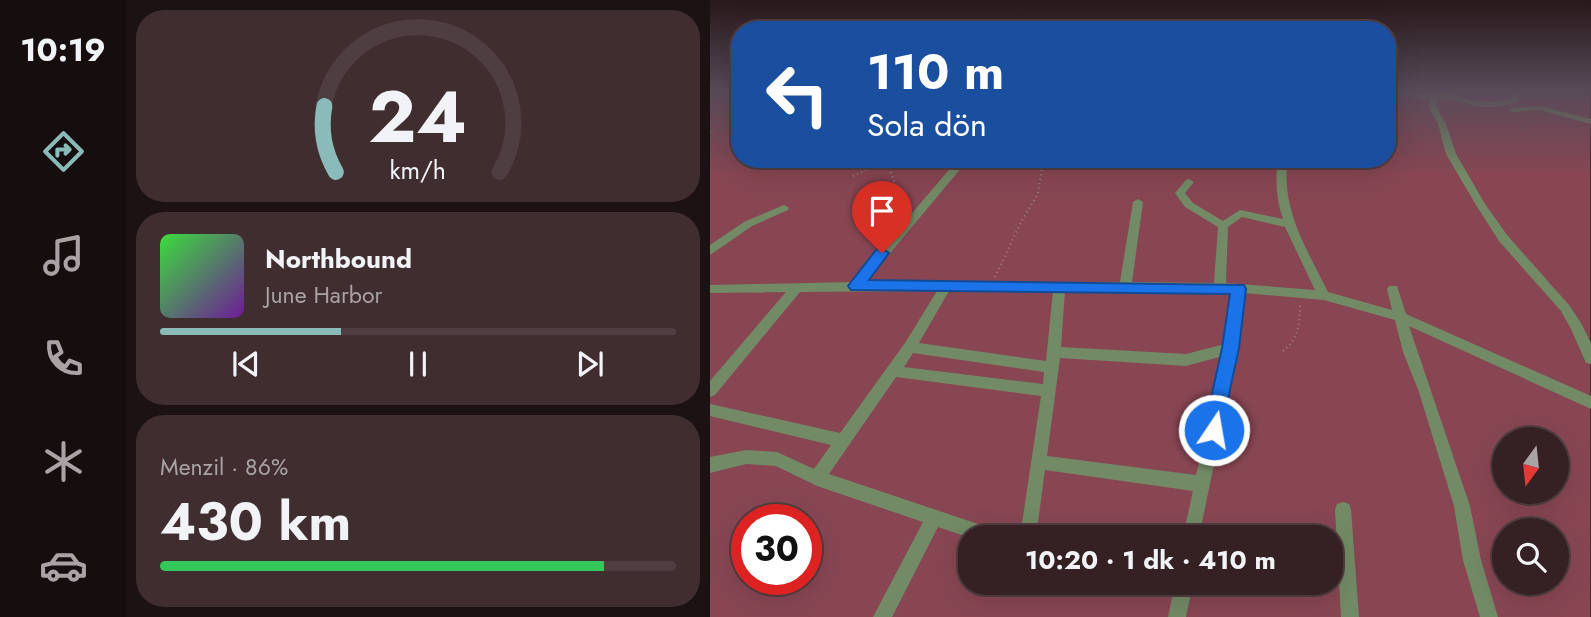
<!DOCTYPE html>
<html lang="tr">
<head>
<meta charset="utf-8">
<style>
	:root { --surface:#352023; --page:#402d30; --text:#f1f3f6; --muted:#aaa3a6; --line:#4f3e41; --accent:#8bbbb9 }
	body { margin:0; font-family:Jost,sans-serif; background:var(--page); color:var(--text); height:100vh; display:flex; flex-direction:column; font-size:26px; white-space:nowrap }
	* { box-sizing:border-box; margin:0 }
	p { font-size:23px; color:var(--muted) }
	.icon { flex:none; width:38px; height:38px; fill:none; stroke:currentColor; stroke-width:2; stroke-linecap:round; stroke-linejoin:round }
	.map { position:relative; flex:1; overflow:hidden }
	.panel { display:flex; flex-direction:column; gap:10px; padding:10px; background:#1d1213; width:584px }
	.panel>* { flex:none }
	.banner { position:absolute; left:21px; top:21px; width:665px; height:147px; border-radius:28px; box-shadow:0 7px 28px #0002,0 0 0 2px var(--line); background:#1a4fa0; color:#fff; overflow:hidden }
	.needle { width:46px; rotate:195deg }
	.tools { position:absolute; left:782px; top:427px; display:grid; gap:14px }
	.tools a { display:grid; place-items:center; width:77px; height:77px; border-radius:50%; background:var(--surface); box-shadow:0 7px 28px #0002,0 0 0 2px var(--line); font-size:35px }
	.speed { position:absolute; left:21px; top:504px; display:flex; gap:14px; font-size:35px; font-weight:700; text-align:center }
	.speed>* { display:grid; place-content:center; width:91px; height:91px; border-radius:50%; background:var(--surface); box-shadow:0 7px 28px #0002,0 0 0 2px var(--line); line-height:1 }
	.speed .limit { border:10px solid #d22; background:#fff; color:#111 }
	.pin { position:absolute; display:grid; place-items:center; width:60px; height:60px; color:#fff; margin:-72px -30px; border-radius:50% 50% 50% 0; rotate:-45deg; box-shadow:0 0 7px #0007 }
	.pin .icon { rotate:45deg }
	.me { position:absolute; width:77px; margin:-38px; rotate:12deg; stroke-linejoin:round; filter:drop-shadow(0 0 5px #0008) }
	.turn { display:flex; align-items:center; gap:24px; height:147px; padding:0 21px; font-size:32px }
	.turn .icon { width:91px; height:91px; stroke-width:2.5 }
	.turn b { display:block; font-size:49px; line-height:60px }
	.big { font-size:52px; font-weight:700; line-height:1.1 }
	.panel .card { flex:1; display:flex; flex-direction:column; justify-content:center; gap:10px; min-width:0; padding:0 24px; border-radius:28px; background:var(--page) }
	.panel .dial { align-items:center; gap:0 }
	.dial svg { height:182px; overflow:visible; fill:none; stroke:var(--line); stroke-width:7; stroke-linecap:round; text-anchor:middle }
	.dial text { fill:var(--text); stroke:none }
	.song { display:flex; align-items:center; gap:21px }
	.cover { width:84px; height:84px; border-radius:10px; background:linear-gradient(135deg,hsl(120 70% 55%),hsl(280 70% 35%)) }
	.played { height:7px; border-radius:4px; background:linear-gradient(90deg,var(--accent) 35%,var(--line) 35%) }
	.keys { display:flex; justify-content:space-around; direction:ltr }
	.charge { height:10px; border-radius:5px; background:linear-gradient(90deg,#34c759 86%,var(--line) 0) }
	.trip { position:absolute; left:248px; top:525px; width:385px; height:70px; border-radius:28px; background:var(--surface); box-shadow:0 7px 28px #0002,0 0 0 2px var(--line); font-weight:700; line-height:70px; text-align:center }
	main { display:flex; flex:1; min-height:0 }
	.tab-bar { display:flex; flex-direction:column; width:126px; justify-content:space-around; align-items:center; background:#150d0e; color:var(--muted) }
	.tab-bar .icon { width:49px; height:49px }
	.tab-bar .current { color:var(--accent) }
	.tab-bar b { font-size:32px; color:var(--text) }
	.map>svg:first-child { display:block }
	.green { fill:#884653; fill-rule:evenodd }
	.lines { fill:none; stroke-linecap:round; stroke-linejoin:round }
	.path { stroke:#9b8386; stroke-width:2; stroke-dasharray:1 3.5; stroke-linecap:butt }
	.minor { fill:#738a66; fill-rule:evenodd }
	.route { fill:#1a73e8; stroke:#114b97; stroke-width:2 }
</style>
</head>
<body>
<main>
<nav class="tab-bar">
<b>10:19</b>
<svg class="icon current" aria-label="directions" viewBox="0 0 24 24"><path d="M12 3l9 9-9 9-9-9zM9 14v-3h6M13 9l2 2-2 2"/></svg>
<svg class="icon" aria-label="music" viewBox="0 0 24 24"><path d="M9 18V5l10-2v13"/><circle cx="6" cy="18" r="3"/><circle cx="16" cy="16" r="3"/></svg>
<svg class="icon" aria-label="phone" viewBox="0 0 24 24"><path d="M5 4h4l2 5-3 2q2 4 5 5l2-3 5 2v4C11 20 4 13 5 4z"/></svg>
<svg class="icon" aria-label="climate" viewBox="0 0 24 24"><path d="M12 3v18M4 7l16 10M4 17L20 7"/></svg>
<svg class="icon" aria-label="car" viewBox="0 0 24 24"><path d="M5 17H2v-5l4-1 3-4h7l3 4 3 1v5h-3M9 17h6M6 11h13"/><circle cx="7" cy="17" r="2"/><circle cx="17" cy="17" r="2"/></svg>
</nav>
<section class="panel">
<div class="card dial"><svg viewBox="0 0 100 80">
<path d="M14 69A42 42 0 1 1 86 69"/>
<path d="M14 69A42 42 0 0 1 9 40" stroke="#8bbbb9"/>
<text x="50" y="56" font-size="32" font-weight="700">24</text>
<text x="50" y="72" font-size="11">km/h</text>
</svg></div>
<div class="card">
<div class="song"><i class="cover"></i><div><b>Northbound</b><p>June Harbor</p></div></div>
<div class="played"></div>
<div class="keys"><svg class="icon" aria-label="previous" viewBox="0 0 24 24"><path d="M18 5L8 12l10 7zM5 5v14"/></svg><svg class="icon" aria-label="pause" viewBox="0 0 24 24"><path d="M8 5v14M16 5v14"/></svg><svg class="icon" aria-label="next" viewBox="0 0 24 24"><path d="M6 5l10 7-10 7zM19 5v14"/></svg></div>
</div>
<div class="card"><p>Menzil · 86%</p><b class="big">430 km</b><div class="charge"></div></div>
</section>
<div class="map">
<svg width="881" height="617" viewBox="0 0 881 617">
	<rect width="100%" height="100%" fill="#472b2f"/>
	<path class="green" d="M 0,89 L 30,89 L 30,159 L 677,159 L 677,89 L 880,89 L 880,617 L 0,617 ZM 794,439 L 847,439 L 847,492 L 794,492 ZM 37,520 L 96,520 L 96,579 L 37,579 ZM 794,530 L 847,530 L 847,583 L 794,583 ZM 261,537 L 621,537 L 621,583 L 261,583 Z"/>
	<g class="lines">
		<path class="path" d="M 0,132 L 4,129
			M 182,159 L 180,170 L 185,184
			M 143,176 L 180,159
			M 285,277 L 311,222 L 328,194 L 332,168 L 340,159
			M 573,351 C 589,338 590,324 590,304"/>
		<path class="minor" d="M 677,89 L 727,96 L 732,93 L 734,89 L 742,89 L 740,94 C 761,101 779,105 801,99 L 803,89 L 811,89 L 808,102 C 796,105 785,108 773,107 C 758,106 741,95 728,101 L 726,106 L 736,124 L 746,154 L 775,204 L 797,235 L 859,305 L 871,323 L 881,343 L 881,364 L 876,363 L 861,329 L 851,311 L 789,241 L 766,205 L 736,154 L 728,124 L 718,106 L 720,99 L 677,93 Z
			M 830,106 L 881,119 L 881,124 L 830,110 L 803,112 L 799,110 L 803,108 Z
			M 245,159 L 255,159 L 252,167 L 156,282 L 410,282 L 423,202 L 428,199 L 433,202 L 422,282 L 504,283 L 508,227 L 475,207 L 465,193 L 476,180 L 479,179 L 484,182 L 475,193 L 483,203 L 513,221 L 530,210 L 573,219 C 566,199 565,180 568,159 L 578,159 C 570,209 597,249 618,292 L 682,310 L 677,289 L 679,286 L 687,286 L 696,314 L 881,396 L 881,409 L 699,326 L 760,506 L 771,560 L 788,617 L 770,617 L 753,560 L 744,506 L 709,392 L 693,352 L 685,320 L 614,300 L 534,293 L 528,348 L 489,537 L 473,537 L 483,491 L 335,470 L 326,537 L 310,537 L 331,396 L 186,377 L 119,474 L 283,529 L 289,531 L 291,537 L 261,538 L 228,527 L 182,617 L 163,617 L 213,522 L 107,486 L 66,466 L 36,464 L 0,473 L 0,457 L 36,450 L 67,452 L 104,469 L 121,445 L 0,416 L 0,404 L 130,433 L 195,343 L 227,291 L 90,292 L 5,395 L 0,397 L 0,381 L 76,292 L 0,293 L 0,285 L 143,282 L 244,164 ZM 532,217 L 575,227 L 605,290 L 516,283 L 518,227 ZM 239,291 L 343,291 L 336,361 L 209,343 ZM 355,291 L 523,292 L 515,344 L 476,354 L 351,347 ZM 203,353 L 334,372 L 333,384 L 194,367 ZM 513,356 L 486,475 L 337,456 L 350,358 L 476,366 Z
			M 74,205 L 79,208 L 78,210 L 42,226 L 0,255 L 0,245 L 34,222 Z
			M 633,502 L 639,504 L 641,510 L 649,617 L 631,617 L 625,510 L 627,504 Z
			M 465,583 L 483,583 L 476,617 L 458,617 Z"/>
	</g>
	<linearGradient id="sky" x2="0" y2="1"><stop stop-color="#27181a"/><stop offset="0.51" stop-color="#584a58"/><stop offset="1" stop-color="#584a58" stop-opacity="0"/></linearGradient>
	<rect width="881" height="176" fill="url(#sky)"/>
	<path class="route" d="M 172,248 L 179,253 L 159,280 L 534,285 L 536,289 L 529,348 L 510,436 L 504,439 L 497,436 L 494,430 L 512,348 L 520,294 L 141,290 L 138,286 L 141,282 L 166,250 Z"/>
</svg>
<div class="tools">
<a><svg class="needle" viewBox="-14 -14 28 28"><path d="M0-13l5 13h-10z" fill="#e53935"/><path d="M0 13l5-13h-10z" fill="#aaa3a6"/></svg></a>
<a><svg class="icon" aria-label="search" viewBox="0 0 24 24"><circle cx="10" cy="10" r="6"/><path d="M15 15l6 6"/></svg></a>
</div>
<div class="speed"><div class="limit">30</div></div>
<div class="pin" style="left:172px;top:253px;background:#d93025"><svg class="icon" aria-label="arrive" viewBox="0 0 24 24"><path d="M6 21V4h12l-3 4 3 4H6"/></svg></div>
<svg class="me" style="left:504px;top:430px" viewBox="-20 -20 40 40"><circle r="17" fill="#1a73e8" stroke="#fff" stroke-width="3"/><path d="M0-11L8 9 0 5-8 9z" fill="#fff"/></svg>
<div class="trip">10:20 · 1 dk · 410 m</div>
<div class="banner">
<div class="turn"><svg class="icon" aria-label="left" viewBox="0 0 24 24"><path d="M17 20v-9H6M10 6l-5 5 5 5"/></svg><div><b>110 m</b>Sola dön</div></div>
</div>
</div>
</main>
</body>
</html>
